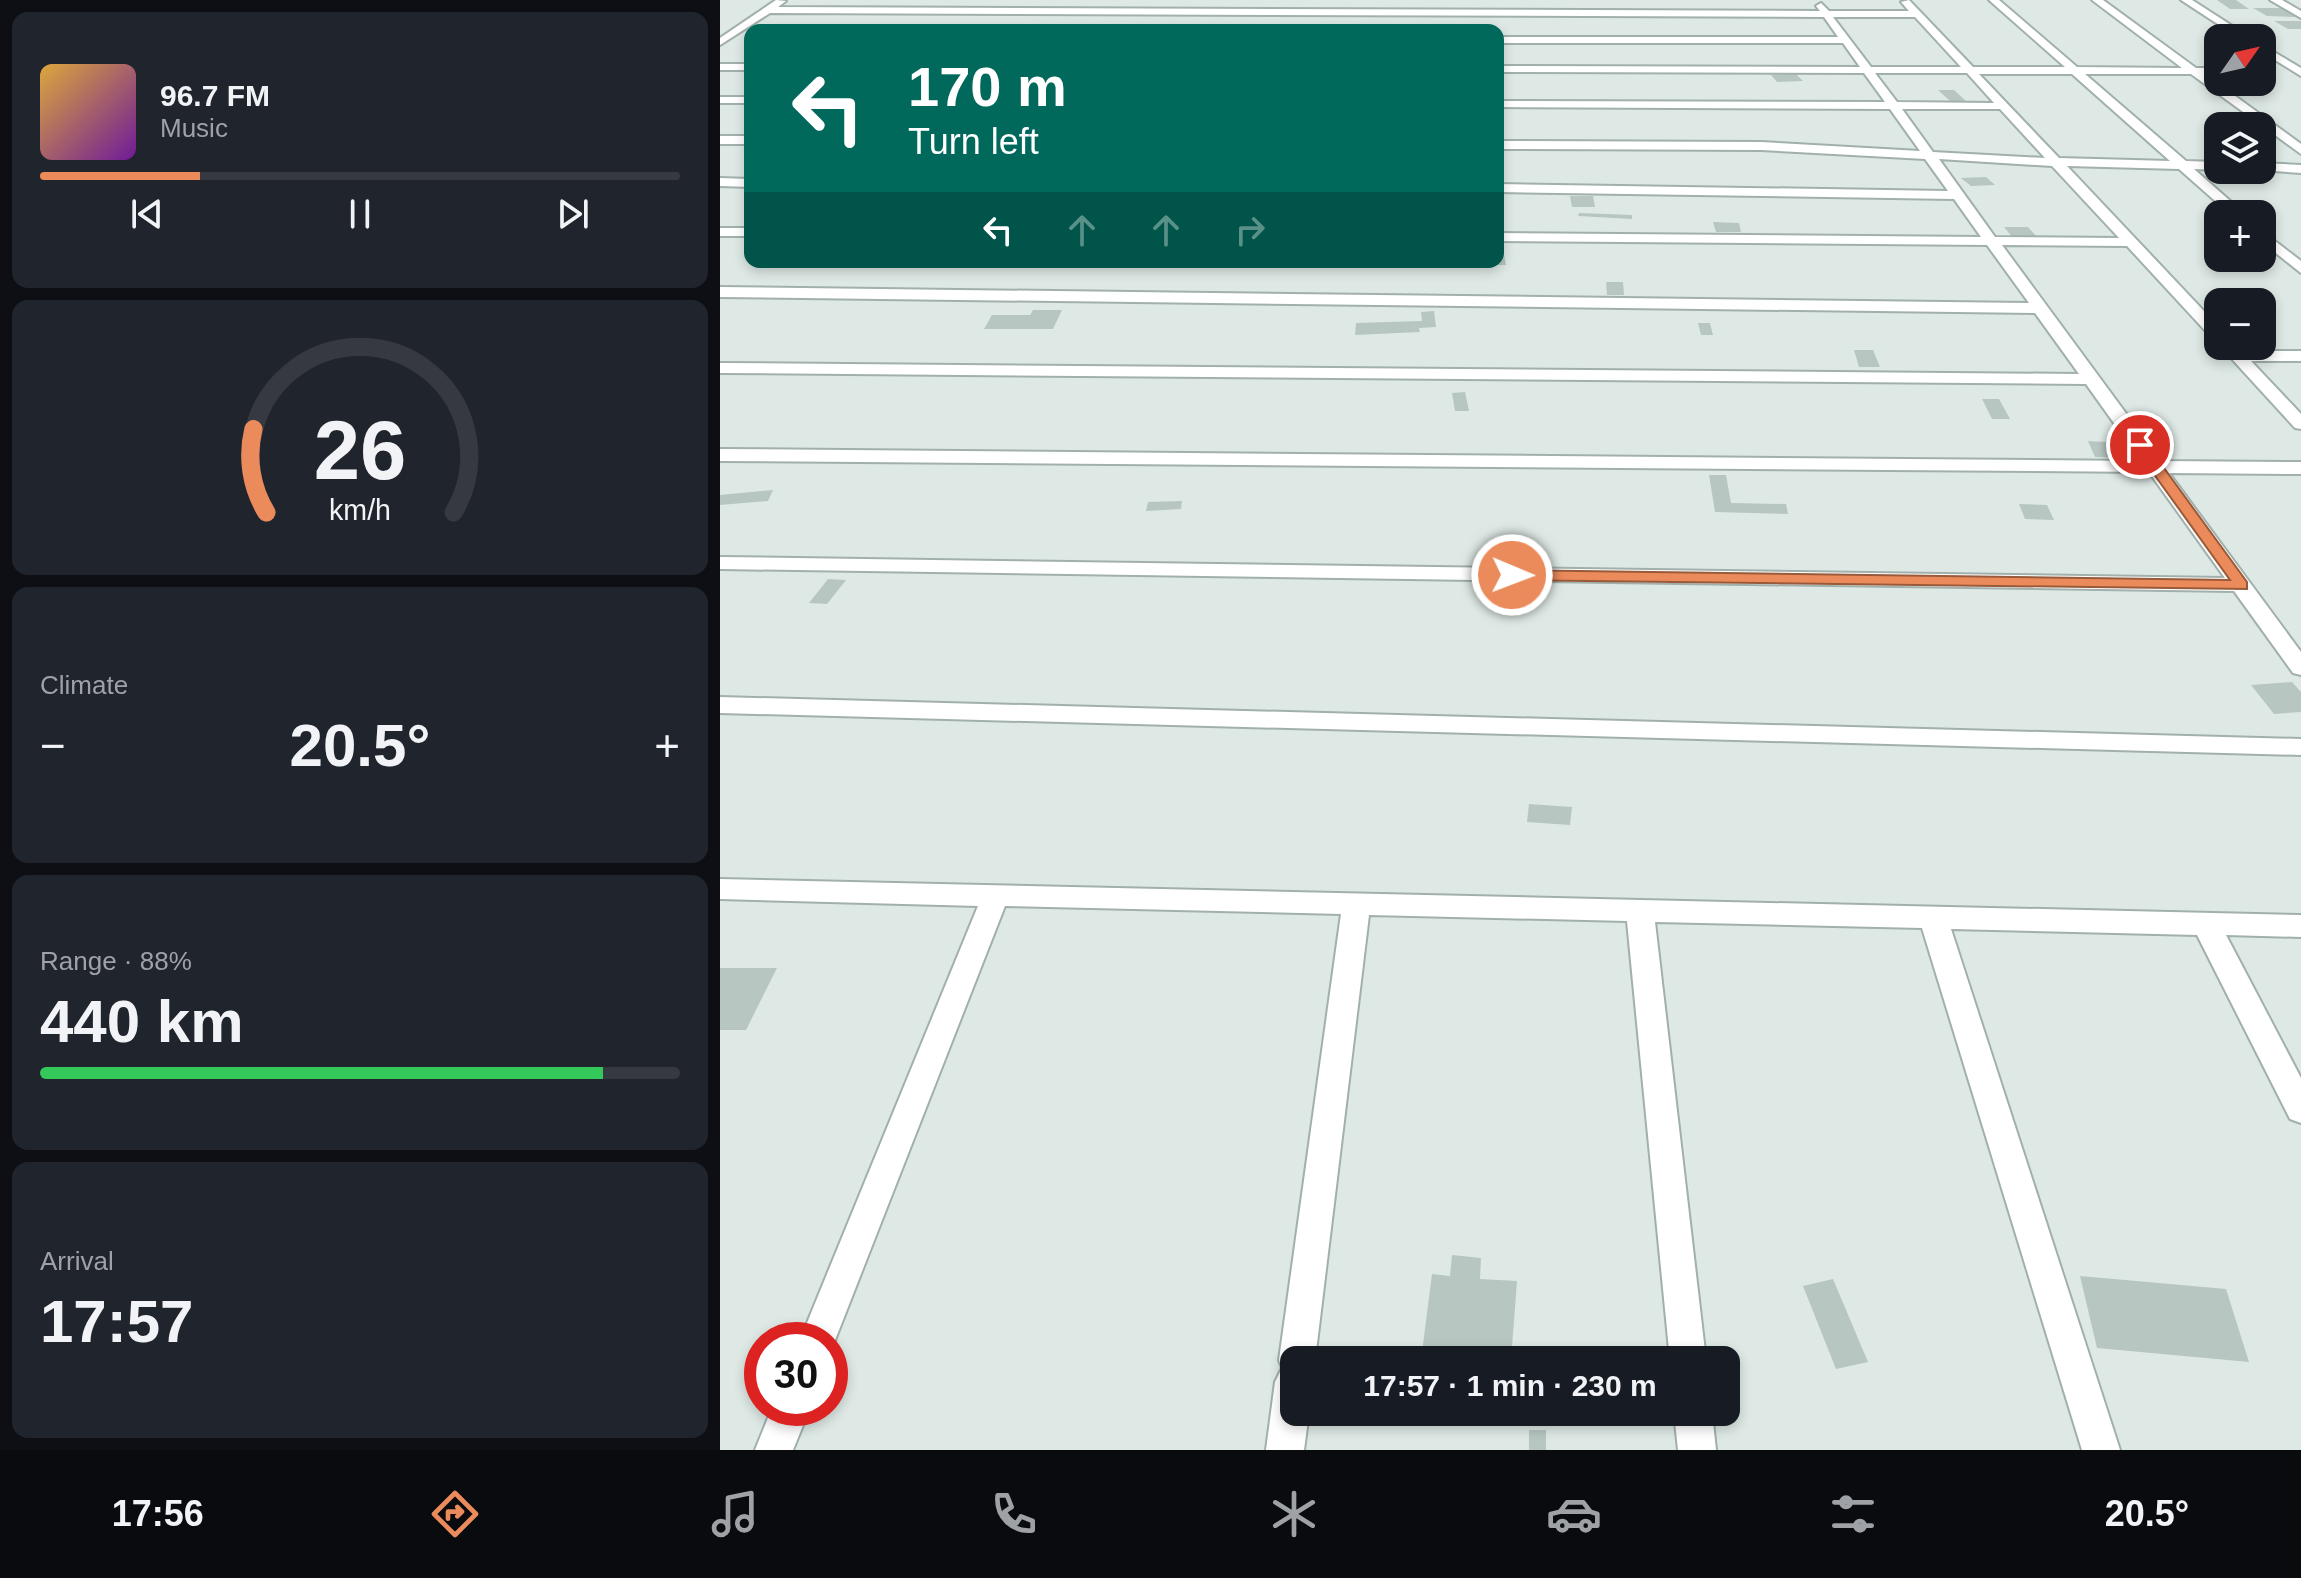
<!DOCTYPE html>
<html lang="en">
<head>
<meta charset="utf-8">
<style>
	:root { --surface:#171b24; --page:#20242c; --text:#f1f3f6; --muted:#9ea1a6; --line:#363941; --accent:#eb8a5a }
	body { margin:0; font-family:Arial,sans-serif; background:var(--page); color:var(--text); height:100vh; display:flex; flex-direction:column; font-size:30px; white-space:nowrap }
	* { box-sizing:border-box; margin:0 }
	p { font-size:26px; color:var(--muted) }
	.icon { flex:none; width:44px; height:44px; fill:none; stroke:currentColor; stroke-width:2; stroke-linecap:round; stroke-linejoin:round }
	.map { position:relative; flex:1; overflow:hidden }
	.drawer { display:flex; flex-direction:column; gap:12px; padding:12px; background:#0d0f14; width:720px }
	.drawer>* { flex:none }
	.hud { position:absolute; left:24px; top:24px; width:760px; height:244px; border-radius:16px; box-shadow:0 4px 12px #0003; background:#00695c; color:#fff; overflow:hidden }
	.needle { width:52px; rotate:56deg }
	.tools { position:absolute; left:1484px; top:24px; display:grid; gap:16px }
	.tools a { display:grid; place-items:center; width:72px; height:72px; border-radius:16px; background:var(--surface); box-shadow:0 4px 12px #0003; font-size:40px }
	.speed { position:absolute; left:24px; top:1322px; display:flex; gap:16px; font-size:40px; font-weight:700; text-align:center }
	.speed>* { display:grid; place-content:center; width:104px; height:104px; border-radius:50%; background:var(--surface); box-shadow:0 4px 12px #0003; line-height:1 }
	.speed .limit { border:12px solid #d22; background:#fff; color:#111 }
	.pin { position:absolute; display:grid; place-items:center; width:68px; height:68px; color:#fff; margin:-34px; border:4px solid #fff; border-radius:50%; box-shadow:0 2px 8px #0007 }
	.me { position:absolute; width:88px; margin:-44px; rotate:91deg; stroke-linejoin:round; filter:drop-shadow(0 0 6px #0008) }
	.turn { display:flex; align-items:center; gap:28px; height:168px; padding:0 32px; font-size:36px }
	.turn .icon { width:104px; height:104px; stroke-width:2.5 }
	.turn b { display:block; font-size:56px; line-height:68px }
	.lanes { display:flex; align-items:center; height:76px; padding:0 32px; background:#0003; justify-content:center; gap:40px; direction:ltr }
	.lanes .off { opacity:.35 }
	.big { font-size:60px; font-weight:600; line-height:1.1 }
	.drawer .card { flex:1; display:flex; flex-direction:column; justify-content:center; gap:12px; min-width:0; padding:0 28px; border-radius:16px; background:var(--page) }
	.drawer .dial { align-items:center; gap:0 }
	.dial svg { height:208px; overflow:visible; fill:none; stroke:var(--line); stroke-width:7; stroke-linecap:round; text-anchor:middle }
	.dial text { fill:var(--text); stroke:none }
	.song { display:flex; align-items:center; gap:24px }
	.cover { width:96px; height:96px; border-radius:12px; background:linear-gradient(135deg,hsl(40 70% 55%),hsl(280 70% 35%)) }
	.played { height:8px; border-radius:4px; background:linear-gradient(90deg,var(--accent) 25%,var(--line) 25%) }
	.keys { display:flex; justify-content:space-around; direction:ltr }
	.heat { display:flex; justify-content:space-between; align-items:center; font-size:44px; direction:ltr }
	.charge { height:12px; border-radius:6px; background:linear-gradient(90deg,#34c759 88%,var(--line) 0) }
	.trip { position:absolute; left:560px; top:1346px; width:460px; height:80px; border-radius:16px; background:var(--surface); box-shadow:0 4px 12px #0003; font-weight:600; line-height:80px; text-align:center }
	.tab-bar { display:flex; height:128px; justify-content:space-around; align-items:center; background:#090b0e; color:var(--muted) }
	.tab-bar .icon { width:56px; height:56px }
	.tab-bar .active { color:var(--accent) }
	.tab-bar b { font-size:36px; color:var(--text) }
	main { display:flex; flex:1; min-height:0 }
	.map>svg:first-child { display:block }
	.building { fill:#b7c6c1 }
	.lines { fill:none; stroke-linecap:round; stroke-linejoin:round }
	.minor-casing { stroke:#a1b0ac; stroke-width:4 }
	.minor { fill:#fff; fill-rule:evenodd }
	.route { fill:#eb8a5a; stroke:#995a3a; stroke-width:2 }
</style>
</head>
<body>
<main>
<section class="drawer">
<div class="card">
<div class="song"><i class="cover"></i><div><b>96.7 FM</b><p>Music</p></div></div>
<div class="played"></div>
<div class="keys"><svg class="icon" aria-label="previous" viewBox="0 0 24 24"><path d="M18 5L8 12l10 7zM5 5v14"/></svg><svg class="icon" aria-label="pause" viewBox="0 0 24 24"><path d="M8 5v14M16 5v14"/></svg><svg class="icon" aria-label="next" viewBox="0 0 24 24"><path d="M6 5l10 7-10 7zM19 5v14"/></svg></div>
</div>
<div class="card dial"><svg viewBox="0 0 100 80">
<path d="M14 69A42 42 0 1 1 86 69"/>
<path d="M14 69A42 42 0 0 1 9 37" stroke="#eb8a5a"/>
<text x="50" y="56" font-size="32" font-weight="700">26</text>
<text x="50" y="72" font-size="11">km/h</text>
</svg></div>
<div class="card"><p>Climate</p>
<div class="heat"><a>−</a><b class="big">20.5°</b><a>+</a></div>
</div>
<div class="card"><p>Range · 88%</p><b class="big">440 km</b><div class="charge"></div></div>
<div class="card"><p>Arrival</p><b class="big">17:57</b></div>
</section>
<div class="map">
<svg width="1581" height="1450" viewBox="0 0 1581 1450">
	<rect width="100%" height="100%" fill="#dee9e5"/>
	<path class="building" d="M 1497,0 L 1516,0 L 1529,9 L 1510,9 Z
		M 1533,8 L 1562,8 L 1576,17 L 1547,16 Z
		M 1554,21 L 1581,21 L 1581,29 L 1568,29 Z
		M 1076,74 L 1083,81 L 1057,82 L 1051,75 Z
		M 1218,90 L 1234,90 L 1246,101 L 1230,101 Z
		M 1266,177 L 1275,185 L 1251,186 L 1241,178 Z
		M 850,196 L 873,196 L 875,207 L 852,207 Z
		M 859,213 L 912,215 L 912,219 L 858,216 Z
		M 993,222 L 1019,223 L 1021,232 L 996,232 Z
		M 1284,227 L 1308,227 L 1317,237 L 1293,238 Z
		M 782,243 L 786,265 L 775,265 L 774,262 L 778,262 L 778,244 Z
		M 886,282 L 903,282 L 904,295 L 887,295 Z
		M 313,310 L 342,310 L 333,329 L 264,329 L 272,315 L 310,315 Z
		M 714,311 L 716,327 L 699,328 L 700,332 L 635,335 L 636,323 L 702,321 L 701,312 Z
		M 978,323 L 990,323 L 993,335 L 981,335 Z
		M 1134,350 L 1153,350 L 1160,367 L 1139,367 Z
		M 745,392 L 749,411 L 735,411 L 732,393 Z
		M 1262,399 L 1279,399 L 1290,419 L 1272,419 Z
		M 1368,441 L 1403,443 L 1411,458 L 1375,457 Z
		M 989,475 L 1006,475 L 1011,503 L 1066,504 L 1068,514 L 995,512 Z
		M 53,490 L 48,501 L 0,505 L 0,495 Z
		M 462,501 L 461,509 L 426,511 L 428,502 Z
		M 1299,504 L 1327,505 L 1334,520 L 1305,519 Z
		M 108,579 L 126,580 L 107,604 L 89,603 Z
		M 1572,682 L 1581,692 L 1581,712 L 1554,714 L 1531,685 Z
		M 809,804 L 852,807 L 850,825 L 807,822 Z
		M 0,968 L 57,968 L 26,1030 L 0,1030 Z
		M 732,1255 L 761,1258 L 760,1279 L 797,1281 L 791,1360 L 701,1360 L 712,1274 L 730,1276 Z
		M 1360,1276 L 1506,1289 L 1529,1362 L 1377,1348 Z
		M 1113,1279 L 1148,1362 L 1116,1369 L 1083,1286 Z
		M 809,1430 L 826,1430 L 826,1450 L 809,1450 Z"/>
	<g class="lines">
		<defs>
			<path id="minor" d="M 56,0 L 66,1 L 58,7 L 1100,11 L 1096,6 L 1101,3 L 1109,11 L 1189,11 L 1181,2 L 1189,0 L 1253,67 L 1345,67 L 1269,0 L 1279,0 L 1357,67 L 1462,68 L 1372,0 L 1383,0 L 1476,68 L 1498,68 L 1498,74 L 1485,74 L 1581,144 L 1581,154 L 1471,74 L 1365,74 L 1466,161 L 1498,162 L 1498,170 L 1474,169 L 1525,214 L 1510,214 L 1459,169 L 1347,166 L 1498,326 L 1498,340 L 1492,338 L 1407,246 L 1282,245 L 1441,461 L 1581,462 L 1581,474 L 1449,473 L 1581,652 L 1581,675 L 1573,673 L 1514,591 L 0,569 L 0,557 L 1505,578 L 1429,472 L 0,461 L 0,449 L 1421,461 L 1366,384 L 0,373 L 0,363 L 1359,374 L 1315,313 L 0,297 L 0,287 L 1309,303 L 1267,245 L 778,241 L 778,233 L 1261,237 L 1234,199 L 778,192 L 778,184 L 1228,191 L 1205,159 L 1041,150 L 778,149 L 778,141 L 1041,142 L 1200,151 L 1170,109 L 778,107 L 778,101 L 1165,102 L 1144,73 L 778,72 L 778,66 L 1140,67 L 1123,43 L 778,43 L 778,37 L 1118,37 L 1104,17 L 50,13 L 0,45 L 0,38 ZM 1113,17 L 1195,17 L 1241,67 L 1151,67 ZM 1155,73 L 1247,73 L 1274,103 L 1177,102 ZM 1259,74 L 1352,74 L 1450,161 L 1339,158 ZM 1182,109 L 1280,109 L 1325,158 L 1213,152 ZM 1219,159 L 1332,166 L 1399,238 L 1275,237 Z
				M 1461,0 L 1472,0 L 1531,38 L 1519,38 Z
				M 1550,0 L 1562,0 L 1581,11 L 1581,18 Z
				M 1542,45 L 1581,68 L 1581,76 L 1542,52 Z
				M 0,64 L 30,64 L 30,70 L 0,70 Z
				M 0,97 L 30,97 L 30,103 L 0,103 Z
				M 0,136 L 30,136 L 30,144 L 0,144 Z
				M 1542,163 L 1581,165 L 1581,173 L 1539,170 L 1542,170 Z
				M 0,178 L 30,179 L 30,187 L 0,186 Z
				M 0,228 L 30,228 L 30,236 L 0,236 Z
				M 1542,231 L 1581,261 L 1581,273 L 1542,242 Z
				M 1500,346 L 1517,346 L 1522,351 L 1581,351 L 1581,361 L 1531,361 L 1581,414 L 1581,429 L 1575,428 Z
				M 0,697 L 1581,739 L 1581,755 L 0,713 Z
				M 0,879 L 1581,915 L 1581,937 L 1506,935 L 1581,1078 L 1581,1123 L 1570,1119 L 1477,935 L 1231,929 L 1400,1450 L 1362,1450 L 1202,928 L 935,922 L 986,1360 L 950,1360 L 907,921 L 649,915 L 595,1360 L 574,1360 L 574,1412 L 589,1412 L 584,1450 L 546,1450 L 555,1382 L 562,1368 L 559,1360 L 621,914 L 285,906 L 110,1353 L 110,1340 L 80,1340 L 258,906 L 0,899 Z
				M 52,1408 L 90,1408 L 73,1450 L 35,1450 Z
				M 954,1412 L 992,1412 L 996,1450 L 958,1450 Z"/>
		</defs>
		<use href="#minor" class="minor-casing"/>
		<use href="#minor" class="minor"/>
	</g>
	<path class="route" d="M 1420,441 L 1425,442 L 1527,582 L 1527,589 L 792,580 L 784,575 L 792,570 L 1510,580 L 1413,445 Z"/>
</svg>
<div class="tools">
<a><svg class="needle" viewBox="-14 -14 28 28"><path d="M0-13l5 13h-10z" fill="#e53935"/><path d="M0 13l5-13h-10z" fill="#9ea1a6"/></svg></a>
<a><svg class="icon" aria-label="layers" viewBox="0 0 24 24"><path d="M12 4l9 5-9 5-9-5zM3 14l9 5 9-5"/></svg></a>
<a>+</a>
<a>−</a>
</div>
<div class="speed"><div class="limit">30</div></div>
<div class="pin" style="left:1420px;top:445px;background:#d93025"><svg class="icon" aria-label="arrive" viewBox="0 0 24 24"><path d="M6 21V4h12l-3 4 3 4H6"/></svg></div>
<svg class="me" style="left:792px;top:575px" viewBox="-20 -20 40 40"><circle r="17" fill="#eb8a5a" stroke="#fff" stroke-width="3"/><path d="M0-11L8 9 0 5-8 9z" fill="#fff"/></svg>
<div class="trip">17:57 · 1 min · 230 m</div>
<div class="hud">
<div class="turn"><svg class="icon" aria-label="left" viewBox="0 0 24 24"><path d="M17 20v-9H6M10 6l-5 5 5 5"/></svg><div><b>170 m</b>Turn left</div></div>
<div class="lanes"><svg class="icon" aria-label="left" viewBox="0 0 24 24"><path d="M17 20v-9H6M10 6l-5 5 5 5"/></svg><svg class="icon off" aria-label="ahead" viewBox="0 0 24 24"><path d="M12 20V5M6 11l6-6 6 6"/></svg><svg class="icon off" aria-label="ahead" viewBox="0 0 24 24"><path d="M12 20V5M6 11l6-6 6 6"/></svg><svg class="icon off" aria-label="right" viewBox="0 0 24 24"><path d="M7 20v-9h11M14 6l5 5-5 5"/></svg></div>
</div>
</div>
</main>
<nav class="tab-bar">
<b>17:56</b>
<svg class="icon active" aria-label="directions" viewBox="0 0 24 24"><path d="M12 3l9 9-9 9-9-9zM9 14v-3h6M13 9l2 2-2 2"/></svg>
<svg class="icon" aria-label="music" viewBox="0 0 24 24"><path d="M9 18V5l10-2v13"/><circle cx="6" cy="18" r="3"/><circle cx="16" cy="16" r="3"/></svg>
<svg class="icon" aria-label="phone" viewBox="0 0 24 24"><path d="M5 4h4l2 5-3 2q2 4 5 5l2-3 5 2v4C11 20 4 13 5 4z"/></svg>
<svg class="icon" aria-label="climate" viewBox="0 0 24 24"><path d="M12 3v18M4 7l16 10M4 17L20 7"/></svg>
<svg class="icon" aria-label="car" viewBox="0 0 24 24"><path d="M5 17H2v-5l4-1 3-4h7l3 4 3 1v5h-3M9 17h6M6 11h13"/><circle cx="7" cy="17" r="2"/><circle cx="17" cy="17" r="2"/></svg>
<svg class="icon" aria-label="filters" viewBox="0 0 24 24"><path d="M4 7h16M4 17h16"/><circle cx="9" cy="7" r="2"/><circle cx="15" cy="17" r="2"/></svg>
<b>20.5°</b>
</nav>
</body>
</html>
